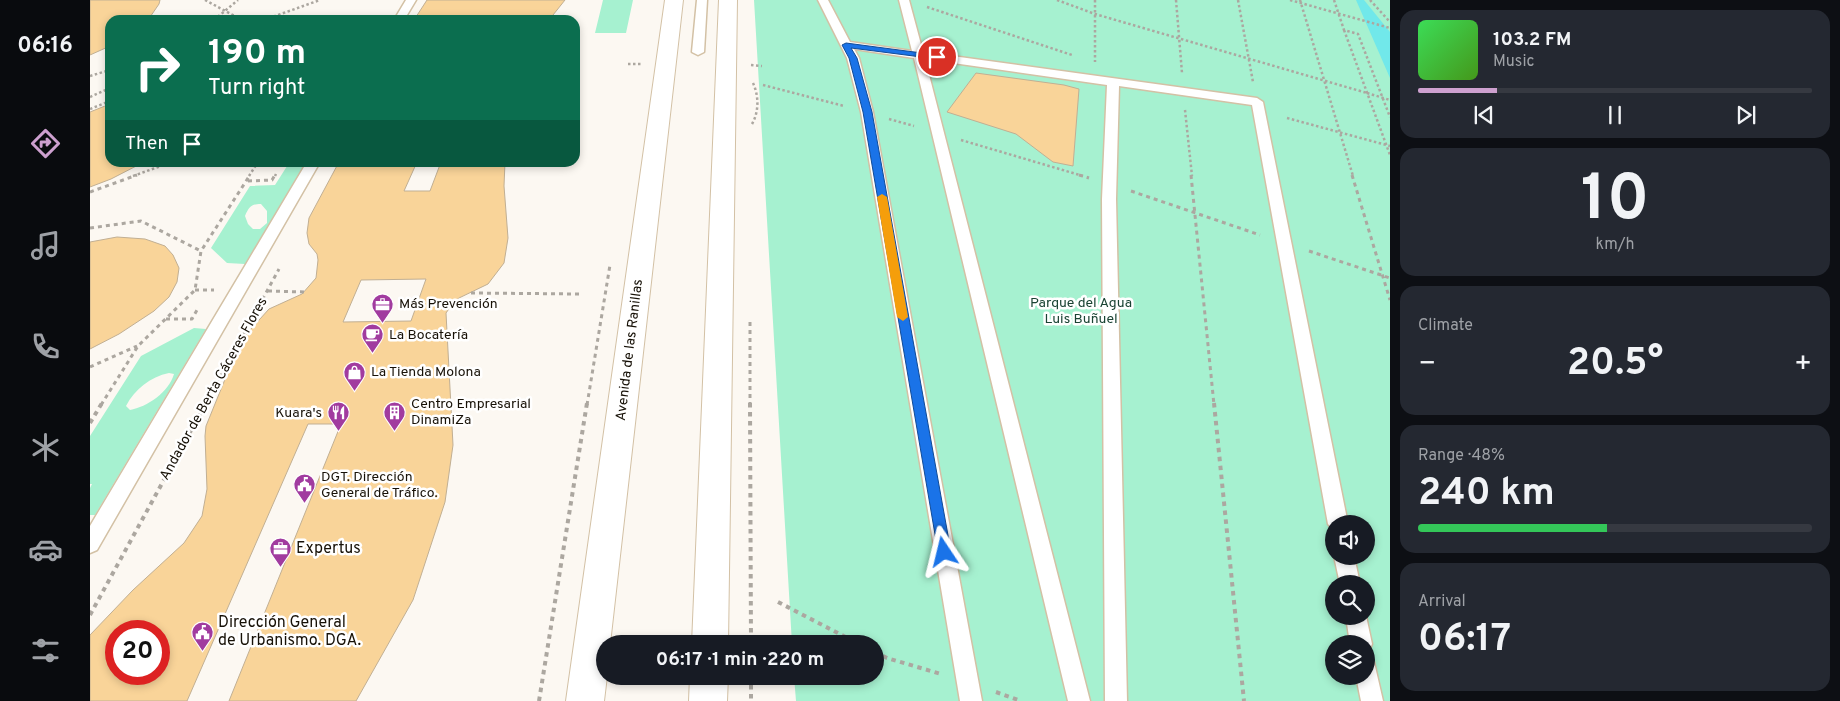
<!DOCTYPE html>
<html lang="en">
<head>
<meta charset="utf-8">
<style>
	:root { --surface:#171b24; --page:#242831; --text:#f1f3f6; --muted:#9ea1a6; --line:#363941; --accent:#cda0cf }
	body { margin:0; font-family:Overpass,sans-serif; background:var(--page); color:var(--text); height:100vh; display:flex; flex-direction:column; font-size:19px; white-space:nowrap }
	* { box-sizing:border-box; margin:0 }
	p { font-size:16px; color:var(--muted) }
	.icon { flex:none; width:28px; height:28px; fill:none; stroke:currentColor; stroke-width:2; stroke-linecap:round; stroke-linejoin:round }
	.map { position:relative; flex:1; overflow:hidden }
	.side { display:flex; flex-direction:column; gap:10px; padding:10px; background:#0d0f14; width:450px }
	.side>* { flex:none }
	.guide { position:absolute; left:15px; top:15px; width:475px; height:152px; border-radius:15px; box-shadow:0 2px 8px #0003; background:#0b6e4f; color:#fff; overflow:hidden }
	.tools { position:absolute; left:1235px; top:515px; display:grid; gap:10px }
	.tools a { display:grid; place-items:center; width:50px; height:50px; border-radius:50%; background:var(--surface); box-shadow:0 2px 8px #0003; font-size:25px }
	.speed { position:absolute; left:15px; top:620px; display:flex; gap:10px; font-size:25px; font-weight:700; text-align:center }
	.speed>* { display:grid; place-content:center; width:65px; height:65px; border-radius:50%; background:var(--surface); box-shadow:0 2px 8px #0003; line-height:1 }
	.speed .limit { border:8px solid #d22; background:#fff; color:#111 }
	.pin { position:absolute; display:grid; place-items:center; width:42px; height:42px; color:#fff; margin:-21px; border:2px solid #fff; border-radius:50%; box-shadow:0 1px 5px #0007 }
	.me { position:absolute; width:55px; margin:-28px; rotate:350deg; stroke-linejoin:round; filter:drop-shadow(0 0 4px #0008) }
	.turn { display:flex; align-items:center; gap:18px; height:105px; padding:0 20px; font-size:22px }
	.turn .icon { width:65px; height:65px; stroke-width:2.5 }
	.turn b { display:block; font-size:35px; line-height:42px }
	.then { display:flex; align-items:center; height:48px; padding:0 20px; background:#0003; gap:10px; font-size:19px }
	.big { font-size:38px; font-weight:700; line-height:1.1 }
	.side .widget { flex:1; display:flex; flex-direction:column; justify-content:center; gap:8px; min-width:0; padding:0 18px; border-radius:15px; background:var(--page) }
	.side .dial { align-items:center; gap:0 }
	.dial b { font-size:65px; line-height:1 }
	.song { display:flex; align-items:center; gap:15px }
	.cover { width:60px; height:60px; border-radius:8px; background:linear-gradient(135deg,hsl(130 70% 55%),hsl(100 70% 35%)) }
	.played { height:5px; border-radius:2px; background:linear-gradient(90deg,var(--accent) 20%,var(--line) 20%) }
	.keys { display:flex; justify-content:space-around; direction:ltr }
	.heat { display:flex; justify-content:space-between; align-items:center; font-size:28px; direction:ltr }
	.charge { height:8px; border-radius:4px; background:linear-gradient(90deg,#34c759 48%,var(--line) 0) }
	.trip { position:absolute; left:506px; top:635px; width:288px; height:50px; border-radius:25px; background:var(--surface); box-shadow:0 2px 8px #0003; font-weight:700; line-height:50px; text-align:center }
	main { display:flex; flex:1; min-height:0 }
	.tab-bar { display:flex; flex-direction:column; width:90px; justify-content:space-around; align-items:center; background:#090b0e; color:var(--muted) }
	.tab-bar .icon { width:35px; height:35px }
	.tab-bar .selected { color:var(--accent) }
	.tab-bar b { font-size:22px; color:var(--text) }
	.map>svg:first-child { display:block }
	.green { fill:#a6f1d0; fill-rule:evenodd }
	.water { fill:#71e8ea }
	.building { fill:#f9d499; stroke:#c1af93; fill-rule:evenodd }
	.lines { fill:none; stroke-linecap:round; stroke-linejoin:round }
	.service-casing { stroke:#d3c1a5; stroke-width:3 }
	.secondary-casing { stroke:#d3c1a5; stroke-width:2 }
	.path-far2 { stroke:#aca7a0; stroke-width:2.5; stroke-dasharray:2.5 2.5; stroke-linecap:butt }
	.path-far1 { stroke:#aca7a0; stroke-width:3; stroke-dasharray:4 4; stroke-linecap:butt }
	.path { stroke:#aca7a0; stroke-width:4; stroke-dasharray:4.5 4.5; stroke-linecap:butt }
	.service { fill:#fff; fill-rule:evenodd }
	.secondary { fill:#fff; fill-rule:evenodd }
	.path-bridge { stroke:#aca7a0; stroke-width:2.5; stroke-dasharray:2.5 2.5; stroke-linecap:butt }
	.route { fill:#1a73e8; stroke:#114b97 }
	.slow { fill:#f59e0b }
	.labels { text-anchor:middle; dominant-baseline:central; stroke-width:5; stroke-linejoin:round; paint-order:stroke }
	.park-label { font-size:14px; fill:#1a4333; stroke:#fff }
	.poi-label { font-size:14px; fill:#171107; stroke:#fff; text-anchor:start }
	.street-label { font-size:14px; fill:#171107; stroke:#fff }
	.near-poi-label { font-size:16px; fill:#171107; stroke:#fff; text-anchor:start }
</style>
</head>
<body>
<main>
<nav class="tab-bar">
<b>06:16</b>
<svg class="icon selected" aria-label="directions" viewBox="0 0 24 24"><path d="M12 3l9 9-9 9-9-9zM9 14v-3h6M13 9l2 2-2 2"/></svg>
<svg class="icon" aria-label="music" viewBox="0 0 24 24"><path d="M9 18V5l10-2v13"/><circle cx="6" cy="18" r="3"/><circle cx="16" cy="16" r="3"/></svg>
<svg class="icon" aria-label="phone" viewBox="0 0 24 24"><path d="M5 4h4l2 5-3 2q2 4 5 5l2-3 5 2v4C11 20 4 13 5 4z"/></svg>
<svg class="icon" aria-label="climate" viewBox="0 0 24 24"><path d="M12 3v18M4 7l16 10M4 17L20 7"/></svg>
<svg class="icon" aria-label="car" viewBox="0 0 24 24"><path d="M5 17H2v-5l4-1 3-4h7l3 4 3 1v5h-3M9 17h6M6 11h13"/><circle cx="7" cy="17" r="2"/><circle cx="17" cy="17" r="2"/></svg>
<svg class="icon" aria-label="filters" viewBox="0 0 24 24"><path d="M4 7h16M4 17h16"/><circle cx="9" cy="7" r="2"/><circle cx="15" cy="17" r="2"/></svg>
</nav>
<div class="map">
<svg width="1300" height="701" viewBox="0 0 1300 701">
	<rect width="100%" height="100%" fill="#fcf8f2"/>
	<path class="green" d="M 513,0 L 543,0 L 536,33 L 505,33 Z
		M 664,0 L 1300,0 L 1300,701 L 706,701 L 704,676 L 785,676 L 785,644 L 702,644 ZM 1244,524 L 1276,524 L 1276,556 L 1244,556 ZM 1244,584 L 1276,584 L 1276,616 L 1244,616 ZM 1244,644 L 1276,644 L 1276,676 L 1244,676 Z
		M 199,163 L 216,163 L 155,264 L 137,263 L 121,248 L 160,186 L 185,185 ZM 171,204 L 177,211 L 177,223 L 170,229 L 163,229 L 158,224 L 155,216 C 159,207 161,204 171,204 Z
		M 104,328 L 116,329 L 5,515 L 0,515 L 0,488 L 2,484 L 0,484 L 0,436 L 51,356 ZM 79,373 L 84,374 C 79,392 57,407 40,410 L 36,406 C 45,389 60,377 79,373 Z"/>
	<path class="water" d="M 1266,0 L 1274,0 L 1300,32 L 1300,78 Z"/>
	<path class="building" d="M 0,0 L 70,0 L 69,4 L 58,20 L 20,20 L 20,46 L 0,55 Z
		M 337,0 L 475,0 L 459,20 L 324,20 Z
		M 886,73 L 974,85 L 989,89 L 983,166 L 963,162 L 926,134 L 857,112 Z
		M 20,104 L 20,162 L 54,162 L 21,179 L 0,187 L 0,112 Z
		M 249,162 L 327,162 L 314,191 L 340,191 L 351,162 L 415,162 L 414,186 L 418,238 L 414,263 L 398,284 L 369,298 L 363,303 L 356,313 L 363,445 L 355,502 L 323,600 L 266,701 L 139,701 L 251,424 L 218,424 L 97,701 L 0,701 L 0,635 L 43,590 L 94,543 L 112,516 L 117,489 L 115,436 L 116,426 L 151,340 L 179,309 L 212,294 L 226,278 L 228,260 L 227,254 L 219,244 L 217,233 L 219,218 ZM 336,279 L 321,321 L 253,322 L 271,280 ZM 26,631 L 69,631 L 69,674 L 26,674 Z
		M 27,237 L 55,239 L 75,246 L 83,255 L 89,268 L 87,282 L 79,297 L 64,311 L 29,334 L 0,349 L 0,242 Z"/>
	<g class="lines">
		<defs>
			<path id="service" d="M 316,0 L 326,0 L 314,20 L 304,20 Z
				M 607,0 L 617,0 L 614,52 L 608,55 L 602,52 Z
				M 728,0 L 738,0 L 760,42 L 822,51 L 809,0 L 819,0 L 833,52 L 1167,98 L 1173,102 L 1258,524 L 1244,524 L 1244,531 L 1238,524 L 1162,105 L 1029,86 L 1026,199 L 1037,701 L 1015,701 L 1012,199 L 1017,85 L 835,59 L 1000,701 L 978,701 L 824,58 L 764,49 L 769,58 L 783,112 L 892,701 L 870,701 L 771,112 L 757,58 Z
				M 217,162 L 230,162 L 7,550 L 0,553 L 0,526 Z
				M 1244,556 L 1264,556 L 1270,584 L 1250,584 Z
				M 1256,616 L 1276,616 L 1282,644 L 1279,651 L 1276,652 L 1276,644 L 1260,644 Z
				M 1276,659 L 1284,662 L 1293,701 L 1271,701 L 1266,676 L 1276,676 Z"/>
			<path id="secondary" d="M 575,0 L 593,0 L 520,644 L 515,644 L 515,676 L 517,676 L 514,701 L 476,701 Z
				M 629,0 L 647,0 L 638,644 L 602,644 Z
				M 600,676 L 638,676 L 637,701 L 599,701 Z"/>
		</defs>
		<use href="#service" class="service-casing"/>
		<use href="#secondary" class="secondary-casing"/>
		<path class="path-far2" d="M 115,0 L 152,20
			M 967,0 L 1005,14 L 1277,93
			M 1005,0 L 1005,62
			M 1086,0 L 1092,73
			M 1148,0 L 1163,82
			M 1200,0 L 1300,28
			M 1210,0 L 1263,176
			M 1244,0 L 1254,30 L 1268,34 L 1300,117
			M 1280,0 L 1300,22
			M 837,7 L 982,55
			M 124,20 L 148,0
			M 174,20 L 230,0
			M 1254,30 L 1300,155
			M 538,64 L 552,64
			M 661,65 L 672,66
			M 0,76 L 20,70
			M 673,85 L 754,106
			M 0,97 L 20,88
			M 0,109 L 20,101
			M 1095,110 L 1102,176
			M 1197,118 L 1300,146
			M 799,119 L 824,126
			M 662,124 C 669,112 669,96 663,83
			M 871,140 L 993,176
			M 43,176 L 82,162
			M 159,176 L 168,162
			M 185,176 L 186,174"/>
		<path class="path-far1" d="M 989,175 L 999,178
			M 1101,175 L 1124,405
			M 1262,175 L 1300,300
			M 158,181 L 182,180 L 185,175
			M 1041,191 L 1170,235
			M 0,192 L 47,175
			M 0,228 L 51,221 L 111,251
			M 1219,251 L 1300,278
			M 105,290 L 124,290
			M 178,291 L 215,292
			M 381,293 L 490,294
			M 76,319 L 102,319 L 107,310
			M 660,322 L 660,405
			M 0,367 L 47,346
			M 11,405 L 48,346 L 105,290 L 111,251 L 160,175
			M 115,405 L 189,269
			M 497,405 L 520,265"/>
		<path class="path" d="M 660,403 L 661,644
			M 1124,403 L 1154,701
			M 0,423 L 12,403
			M 688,602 L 769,644
			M 0,615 L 116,403
			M 785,652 L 797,658 L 851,674
			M 661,676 L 661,701
			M 906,692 L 931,701
			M 449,701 L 497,403"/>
		<use href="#service" class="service"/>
		<use href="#secondary" class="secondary"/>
		<path class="path-bridge" d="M 1277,93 L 1300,100"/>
	</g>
	<path class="route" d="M 756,43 L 847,55 L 851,57 L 847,59 L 761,48 L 767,58 L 782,112 L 861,552 L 859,556 L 854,558 L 850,556 L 848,552 L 773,112 L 759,58 L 752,45 Z"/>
	<path class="slow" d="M 792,194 L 797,197 L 818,317 L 813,321 L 807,317 L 787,197 Z"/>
	<defs>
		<symbol id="office-pin" viewBox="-11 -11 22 30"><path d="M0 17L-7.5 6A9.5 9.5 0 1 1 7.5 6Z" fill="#a13b9f" stroke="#fff"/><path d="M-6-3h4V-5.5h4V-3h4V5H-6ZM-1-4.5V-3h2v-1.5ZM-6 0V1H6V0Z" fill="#fff"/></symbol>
		<symbol id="cafe-pin" viewBox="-11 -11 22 30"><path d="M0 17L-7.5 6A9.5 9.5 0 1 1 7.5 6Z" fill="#a13b9f" stroke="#fff"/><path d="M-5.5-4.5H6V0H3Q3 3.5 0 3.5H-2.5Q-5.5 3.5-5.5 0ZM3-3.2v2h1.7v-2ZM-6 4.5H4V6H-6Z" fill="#fff"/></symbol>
		<symbol id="shop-pin" viewBox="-11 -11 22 30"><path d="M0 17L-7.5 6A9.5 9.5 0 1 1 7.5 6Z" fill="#a13b9f" stroke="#fff"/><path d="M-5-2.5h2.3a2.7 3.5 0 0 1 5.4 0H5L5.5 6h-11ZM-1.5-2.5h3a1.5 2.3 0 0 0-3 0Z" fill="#fff"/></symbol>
		<symbol id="building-pin" viewBox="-11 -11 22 30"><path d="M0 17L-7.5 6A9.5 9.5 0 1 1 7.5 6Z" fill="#a13b9f" stroke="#fff"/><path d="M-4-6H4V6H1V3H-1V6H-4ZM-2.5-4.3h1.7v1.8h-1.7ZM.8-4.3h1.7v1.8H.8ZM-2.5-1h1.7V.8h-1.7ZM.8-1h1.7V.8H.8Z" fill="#fff"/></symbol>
		<symbol id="restaurant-pin" viewBox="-11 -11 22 30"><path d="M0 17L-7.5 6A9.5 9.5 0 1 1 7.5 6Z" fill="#a13b9f" stroke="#fff"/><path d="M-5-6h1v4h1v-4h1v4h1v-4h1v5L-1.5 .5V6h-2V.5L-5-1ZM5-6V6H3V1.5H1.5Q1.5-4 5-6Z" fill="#fff"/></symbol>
		<symbol id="civic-pin" viewBox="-11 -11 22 30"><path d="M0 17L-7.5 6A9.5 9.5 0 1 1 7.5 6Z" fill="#a13b9f" stroke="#fff"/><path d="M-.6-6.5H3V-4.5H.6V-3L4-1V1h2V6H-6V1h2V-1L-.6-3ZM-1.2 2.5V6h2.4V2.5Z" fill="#fff"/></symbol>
	</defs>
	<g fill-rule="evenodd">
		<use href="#office-pin" x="280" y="292" width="25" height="34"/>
		<use href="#cafe-pin" x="270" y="322" width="25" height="34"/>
		<use href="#shop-pin" x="252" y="360" width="25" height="34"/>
		<use href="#building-pin" x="292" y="400" width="25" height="34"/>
		<use href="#restaurant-pin" x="236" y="400" width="25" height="34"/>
		<use href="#civic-pin" x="202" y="472" width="25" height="34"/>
		<use href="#office-pin" x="178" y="536" width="25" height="34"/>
		<use href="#civic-pin" x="100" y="620" width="25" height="34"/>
	</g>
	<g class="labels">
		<g class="park-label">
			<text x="991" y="303">Parque del Agua<tspan x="991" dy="16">Luis Buñuel</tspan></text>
		</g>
		<g class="poi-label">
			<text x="309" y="304">Más Prevención</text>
			<text x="299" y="335">La Bocatería</text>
			<text x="281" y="372">La Tienda Molona</text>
			<text x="321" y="404">Centro Empresarial<tspan x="321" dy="16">DinamiZa</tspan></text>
			<text x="232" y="413" text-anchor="end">Kuara's</text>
			<text x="231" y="477">DGT. Dirección<tspan x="231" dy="16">General de Tráfico.</tspan></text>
		</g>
		<g class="street-label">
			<text transform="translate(540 350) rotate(-83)">Avenida de las Ranillas</text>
			<text transform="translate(124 389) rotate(-61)">Andador de Berta Cáceres Flores</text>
		</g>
		<g class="near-poi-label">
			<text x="206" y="549">Expertus</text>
			<text x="128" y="623">Dirección General<tspan x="128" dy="18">de Urbanismo. DGA.</tspan></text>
		</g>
	</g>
</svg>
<div class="tools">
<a><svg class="icon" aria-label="sound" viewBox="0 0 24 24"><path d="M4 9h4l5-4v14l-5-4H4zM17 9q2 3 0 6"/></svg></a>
<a><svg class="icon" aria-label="search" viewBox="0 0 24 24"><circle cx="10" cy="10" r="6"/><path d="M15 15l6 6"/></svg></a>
<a><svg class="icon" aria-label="layers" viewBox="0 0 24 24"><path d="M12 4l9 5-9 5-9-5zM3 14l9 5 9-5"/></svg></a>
</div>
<div class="speed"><div class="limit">20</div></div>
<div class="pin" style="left:847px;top:57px;background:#d93025"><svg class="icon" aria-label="arrive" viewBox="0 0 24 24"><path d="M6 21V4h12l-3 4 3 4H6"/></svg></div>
<svg class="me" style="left:854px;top:552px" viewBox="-20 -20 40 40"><path d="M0-17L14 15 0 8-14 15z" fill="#1a73e8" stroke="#fff" stroke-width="4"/></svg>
<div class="trip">06:17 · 1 min · 220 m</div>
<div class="guide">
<div class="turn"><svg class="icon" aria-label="right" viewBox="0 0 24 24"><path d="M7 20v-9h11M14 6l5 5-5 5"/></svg><div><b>190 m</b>Turn right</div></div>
<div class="then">Then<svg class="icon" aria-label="arrive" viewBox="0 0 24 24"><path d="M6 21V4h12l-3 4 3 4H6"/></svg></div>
</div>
</div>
<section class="side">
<div class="widget">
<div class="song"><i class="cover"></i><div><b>103.2 FM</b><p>Music</p></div></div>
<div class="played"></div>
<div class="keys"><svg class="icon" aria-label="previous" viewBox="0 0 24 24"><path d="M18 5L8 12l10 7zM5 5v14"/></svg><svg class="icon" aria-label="pause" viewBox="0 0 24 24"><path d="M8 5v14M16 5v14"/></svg><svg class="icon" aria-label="next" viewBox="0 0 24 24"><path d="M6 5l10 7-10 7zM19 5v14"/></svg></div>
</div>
<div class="widget dial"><b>10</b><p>km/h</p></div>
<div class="widget"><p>Climate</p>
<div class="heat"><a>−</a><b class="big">20.5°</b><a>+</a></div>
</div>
<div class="widget"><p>Range · 48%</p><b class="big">240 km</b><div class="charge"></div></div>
<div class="widget"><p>Arrival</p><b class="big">06:17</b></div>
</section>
</main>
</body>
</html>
